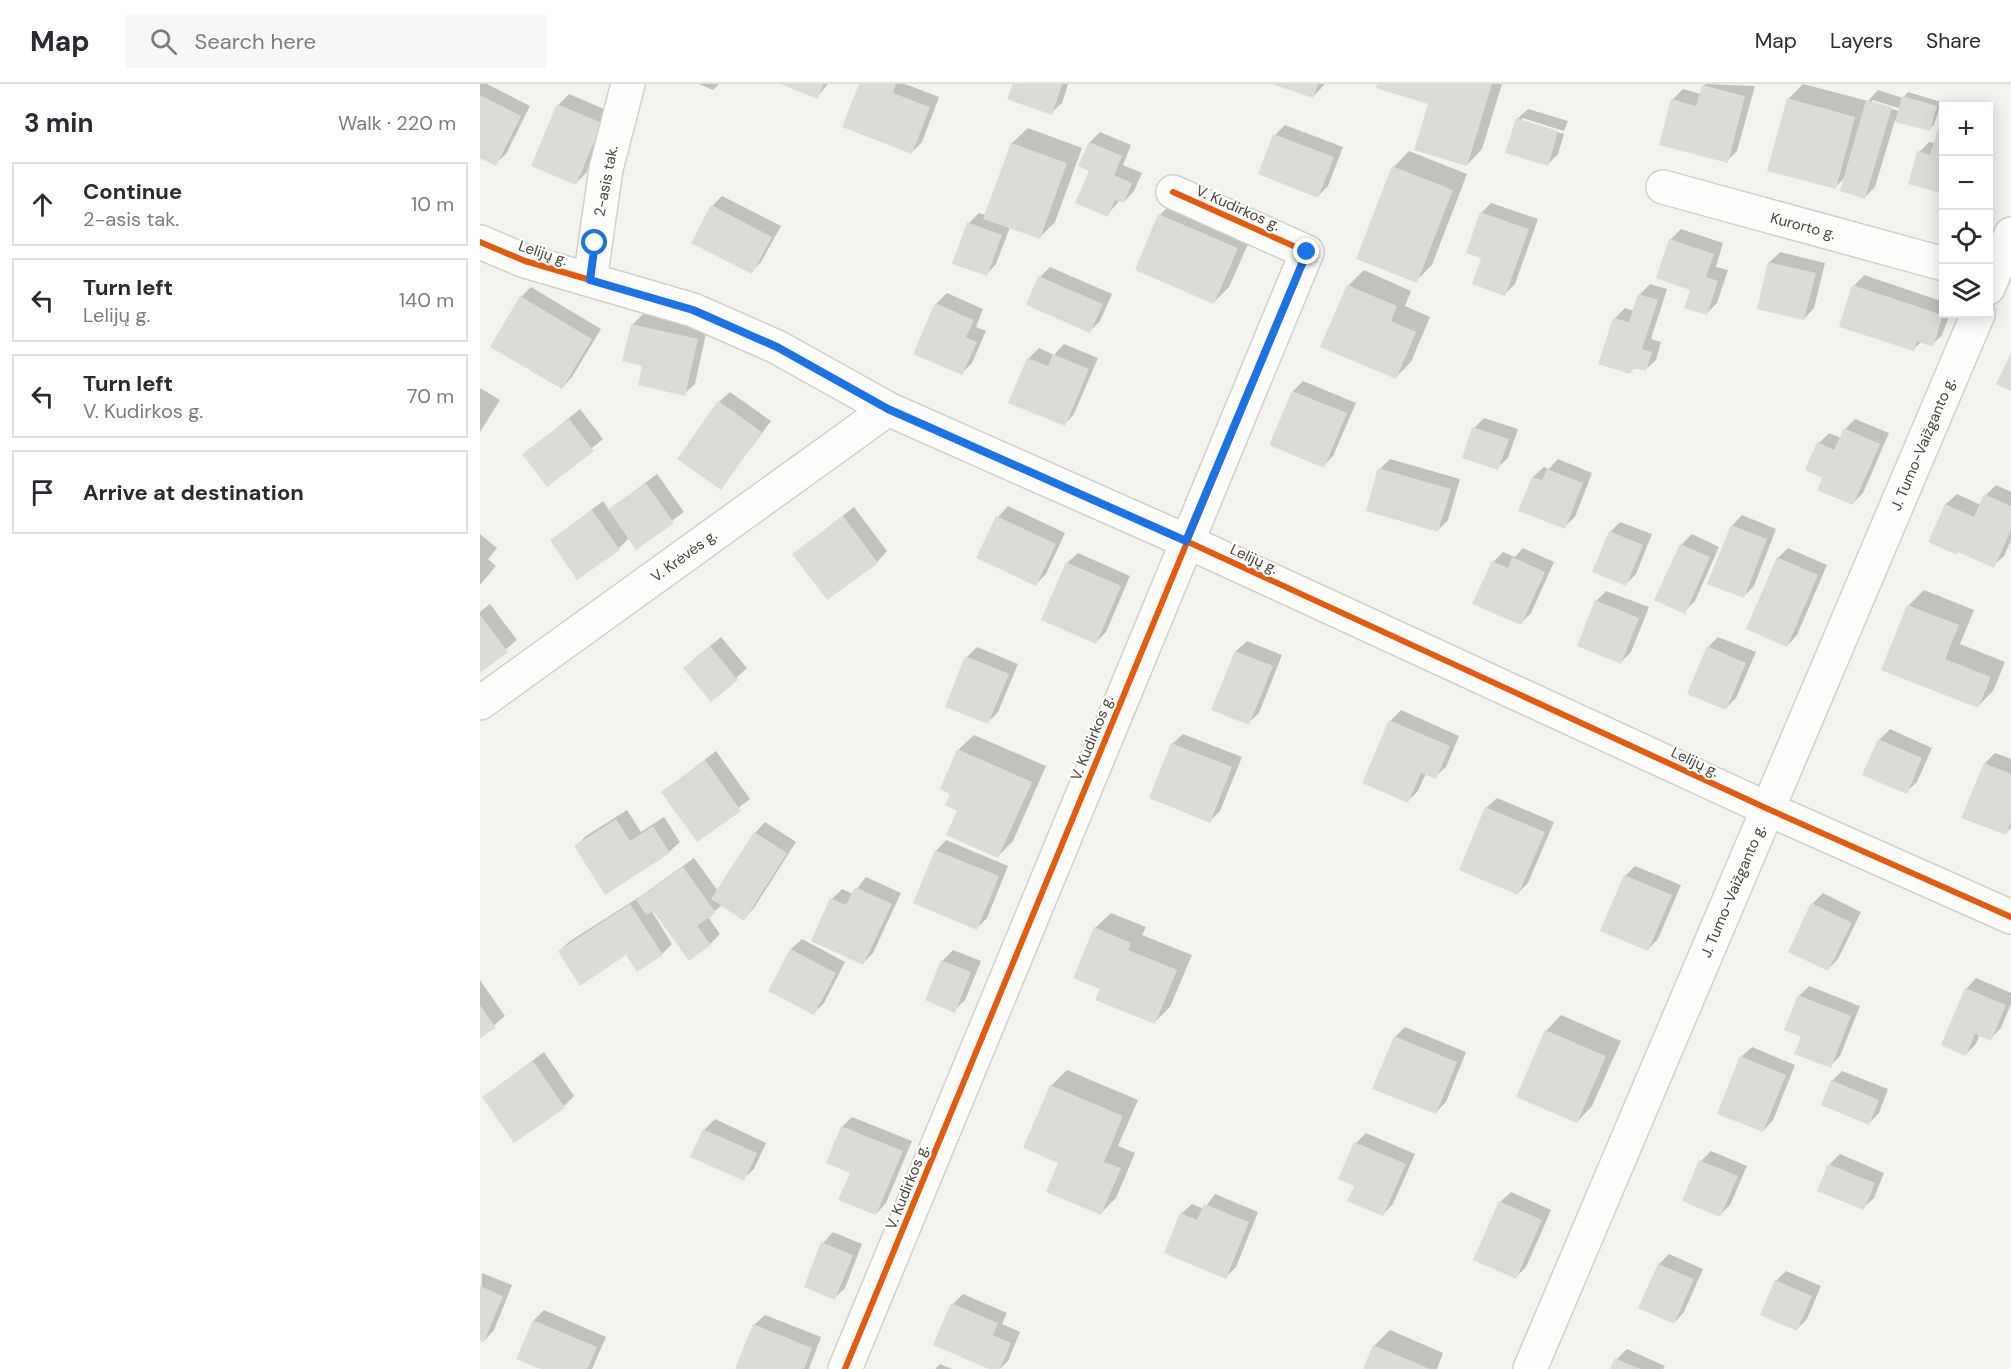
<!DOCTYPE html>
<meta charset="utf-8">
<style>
body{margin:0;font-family:"DM Sans",sans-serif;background:#f7f7f7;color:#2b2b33}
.controls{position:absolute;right:18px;top:18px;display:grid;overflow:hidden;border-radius:0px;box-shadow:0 3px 15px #0003}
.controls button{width:54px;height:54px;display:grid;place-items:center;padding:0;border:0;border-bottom:2px solid #e1e1e2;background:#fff;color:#2b2b33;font:30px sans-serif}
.stop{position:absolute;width:18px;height:18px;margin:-14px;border:4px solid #1a73e8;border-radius:50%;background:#fff}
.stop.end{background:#1a73e8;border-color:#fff;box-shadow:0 2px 6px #0008}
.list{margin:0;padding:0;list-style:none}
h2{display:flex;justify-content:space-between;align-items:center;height:78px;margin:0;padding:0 24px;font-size:26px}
h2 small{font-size:20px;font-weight:400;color:#7c7c81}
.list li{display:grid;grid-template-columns:39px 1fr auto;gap:18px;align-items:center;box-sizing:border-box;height:84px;margin:0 12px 12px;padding:0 12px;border:2px solid #e1e1e2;border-radius:0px}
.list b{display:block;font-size:22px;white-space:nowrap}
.list p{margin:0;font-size:20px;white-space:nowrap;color:#7c7c81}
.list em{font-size:20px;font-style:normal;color:#7c7c81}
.icon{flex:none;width:33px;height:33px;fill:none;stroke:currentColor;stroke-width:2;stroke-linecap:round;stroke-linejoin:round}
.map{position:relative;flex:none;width:1531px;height:1285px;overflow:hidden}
header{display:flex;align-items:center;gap:36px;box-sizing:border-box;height:84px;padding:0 30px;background:#fff;border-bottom:2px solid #e1e1e2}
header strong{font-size:28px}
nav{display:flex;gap:33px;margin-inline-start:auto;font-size:21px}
.search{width:420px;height:54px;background:#f7f7f7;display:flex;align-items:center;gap:15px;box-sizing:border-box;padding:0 21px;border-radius:0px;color:#7c7c81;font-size:22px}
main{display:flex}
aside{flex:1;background:#fff}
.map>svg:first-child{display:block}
.shadow{fill:#0003;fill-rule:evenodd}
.building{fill:#dddbd6}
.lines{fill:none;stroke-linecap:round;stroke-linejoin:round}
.street-casing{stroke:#d1d0cb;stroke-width:36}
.street{stroke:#fdfdfc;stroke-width:33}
.cycleway-casing{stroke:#fff;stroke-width:10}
.cycleway{stroke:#e8590c;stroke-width:6}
.route{stroke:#1a73e8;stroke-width:8}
.labels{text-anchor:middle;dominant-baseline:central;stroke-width:4.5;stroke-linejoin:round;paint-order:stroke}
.street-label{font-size:15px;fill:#4a4438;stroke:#fff}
</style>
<header>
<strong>Map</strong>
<div class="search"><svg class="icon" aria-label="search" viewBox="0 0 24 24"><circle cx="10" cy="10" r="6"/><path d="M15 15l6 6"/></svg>Search here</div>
<nav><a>Map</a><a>Layers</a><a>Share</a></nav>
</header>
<main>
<aside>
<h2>3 min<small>Walk · 220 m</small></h2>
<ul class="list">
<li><svg class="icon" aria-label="ahead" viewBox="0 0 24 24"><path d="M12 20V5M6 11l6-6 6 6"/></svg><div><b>Continue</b><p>2-asis tak.</p></div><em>10 m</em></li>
<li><svg class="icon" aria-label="left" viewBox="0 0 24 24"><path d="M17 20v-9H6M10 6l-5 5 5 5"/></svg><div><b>Turn left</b><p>Lelijų g.</p></div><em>140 m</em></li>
<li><svg class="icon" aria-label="left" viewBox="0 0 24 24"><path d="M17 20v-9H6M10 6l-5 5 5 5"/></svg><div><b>Turn left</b><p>V. Kudirkos g.</p></div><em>70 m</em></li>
<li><svg class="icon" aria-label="arrive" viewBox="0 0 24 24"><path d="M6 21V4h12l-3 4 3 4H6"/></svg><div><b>Arrive at destination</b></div></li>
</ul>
</aside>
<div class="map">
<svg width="1531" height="1285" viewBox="0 0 1531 1285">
<rect width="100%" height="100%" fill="#f3f2ee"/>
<path class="shadow" d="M0,0h7l43,22 -24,48 -11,10 -15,-8z
M219,0h20l-6,6z
M303,0h45l-11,13z
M380,0h45l34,13 -17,45 -10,10z
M534,0h54l-6,19 -11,10z
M796,0h49l-12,13z
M899,0h123l-20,65 -15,16 -37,-62z
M1225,0l50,2 -18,65 -10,10 -55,-61 11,-11 18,5z
M1323,0l65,17 10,-11 25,8 5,-6 33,10 -7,23 -5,4 -34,-9 -20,67 -10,10 -19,-20 -11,10 -47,-88zM1392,16l27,8v3l-27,-8z
M89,10l42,18 -25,61 -10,10 -43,-18 26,-61z
M1048,25l40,12 -4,10 -42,-13v4l42,12 -6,20 -10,10 -31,-45z
M805,41l58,22 -15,39 -10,10 -43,-61z
M1464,42v67l-25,-41 10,-10 6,1 4,-13z
M548,44l54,20 -27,74 -16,16 -29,-11 -14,37 -10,11 -17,-52 10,-10 7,2 26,-72z
M1508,47l4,1 -4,14z
M620,48l31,13 -8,20 19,8 -8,18 -10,11 -4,-2 -13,15 -16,-45 -11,-5 10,-23z
M929,67l58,23 -35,91 -16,16 -22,-114z
M242,112l59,30 -20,36 -10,10 -39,-66z
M695,115l78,34 -24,54 -15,15 -54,-87z
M1011,119l47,16 -23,65 -10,10 -22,-37 -2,-44z
M1201,145l42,14 -7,24 12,3 -11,33 -11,11 -15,-25 -21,-49z
M1300,168l45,11 -11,45 -10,11 -45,-11 11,-46z
M570,183l62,27 -12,27 -10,10 -50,-54z
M884,186l47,21 -6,15 25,11 -19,45 -16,16 -47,-92z
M1384,191l80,27v12h6l-8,21 -10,10 -10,-4 -9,9 -59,-64z
M1170,200l17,5 -16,50 10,3 -5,18 -11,10 -45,-7 15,-45 10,-10 9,3 5,-16z
M51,203l70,42 -29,48 -10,11 -41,-91z
M467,209l36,16 -7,18 10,4 -14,32 -10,10 -26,-69z
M163,230l64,15 -12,55 -11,10 -40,-29 -12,-40z
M584,260l34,14 -24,56 -10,11 -36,-66 11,-11 15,7z
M823,297l53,22 -23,53 -10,10 -52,-21 22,-54z
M0,304l20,12 -20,32z
M250,308l41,29 -50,67 -2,-86z
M100,325l23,30 -56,46 -23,-30z
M1004,334l34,11 -10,29 -11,10 -23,-40z
M1375,335l34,14 -26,60 -10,10 -29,-26 -5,-34 10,-10 12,5 4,-9z
M910,375l70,20 -12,41 -10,10 -58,-61z
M1078,375l34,14 -17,44 -11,10 -31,-50 11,-10 5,2z
M177,390l27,38 -48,35 -7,-9 -10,10 -67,-8 51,-39 6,9z
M1516,401l15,7v48l-7,16 -11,10 -34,-16 -29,-9 16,-37 11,-10 24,11 5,-10z
M528,422l57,27 -19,41 -10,10 -58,-27 20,-40z
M374,423l33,44 -10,11 -83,-8z
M1262,431l34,14 -22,57 -10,10 -12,-70z
M1140,438l32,12 -16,40 -10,10 -16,-52z
M0,450l17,14 -9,11 8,7 -16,19z
M1212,450l27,13 -24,54 -11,11 -3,-67z
M1043,464l31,14 -23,51 -10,10 -28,-61 10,-10 12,5z
M1308,464l39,17 -30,70 -10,11 -9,-88z
M598,469l52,23 -24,56 -10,10 -29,-79z
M1444,506l50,20 -14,34 45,18 -12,29 -15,15 -95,-37 26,-64z
M1126,507l43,16 -18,45 -10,10 -25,-61z
M10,520l27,36 -37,31v-59z
M241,553l26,31 -35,32 -17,-42z
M1238,553l38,15 -20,46 -10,10 -18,-61z
M767,557l35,14 -23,58 -11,10 -35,-14 23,-58z
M497,563l41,17 -20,48 -10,10 -21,-65z
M921,626l58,26 -13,31 -11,10 -9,-4 -8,18 -10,10 -44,-19 26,-61z
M1410,645l42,19 -15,34 -11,10 -27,-52z
M703,650l59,23 -22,54 -10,10 -38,-77z
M494,651l72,31 -33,75 -15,15 -39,-46 -7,-17 6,-43z
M236,667l34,48 -52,41 -35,-48z
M1515,669l16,6v69l-6,6 -42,-17 22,-54z
M1017,714l57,24 -26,61 -10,10 -32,-85z
M147,726l14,22 23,-15 16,25 -11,10 -93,-6 10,-10z
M285,738l31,20 -42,66 -10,11 -22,-14 -14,12 12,17 -10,10 -57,-36 -2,2 21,34 -10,10 -103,-3 11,-10 71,-45 53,-38 24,33 37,-58z
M466,756l62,26 -21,52 -10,10 -41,-77z
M1155,782l46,19 -23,54 -10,10 -23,-73z
M386,793l35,16 -28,60 -10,10 -31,-64 10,-10 11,5z
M1343,809l38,19 -23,47 -10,10 -38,-18 23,-48z
M631,829l35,14 -4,8 50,20 -22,52 -15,15 -53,-34 -7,-60z
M322,855l43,23 -21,41 -10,10 -44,-23 21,-41z
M473,866l28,11 -16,39 -11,11 -27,-11 16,-40z
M1496,894l35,15v11l-10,24 -11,11 -10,-5 -4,10 -10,10v-65z
M0,896l25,36 -25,21z
M1329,902l51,20 -20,50 -10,10 -27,-29 -4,-41z
M1081,931l60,26 -29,65 -15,16 -31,-91z
M925,943l61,25 -20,50 -11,11 -40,-76z
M1272,963l43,18 -22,55 -10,11 -22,-74z
M64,968l30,44 -10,10 -50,34 -30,-43z
M587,986l71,30 -20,46 17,7 -19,45 -15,15 -41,-51 -9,-76z
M1362,987l46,18 -9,24 -10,10 -37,-42z
M372,1033l60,24 -26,62 -10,11 -24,-42 -10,-45z
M235,1035l51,24 -12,26 -11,10 -39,-49z
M886,1049l49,21 -22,50 -11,11 -26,-30v-42z
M1231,1067l36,15 -17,39 -10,10 -19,-54z
M1360,1070l44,19 -10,25 -11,10 -44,-18 11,-26z
M1031,1108l40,18 -25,57 -10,10 -16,-75z
M735,1110l43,18 -22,55 -10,10 -45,-63 11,-10 12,5z
M353,1148l29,12 -17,44 -10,10 -12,-55z
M1189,1170l34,15 -19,43 -10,11 -34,-15 19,-44z
M1306,1187l35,15 -14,33 -10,10 -21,-48z
M2,1189l30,12 -18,45 -10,11 -4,-2z
M483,1210l44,19 -5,11 18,8 -12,29 -8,8h-7l-40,-65z
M64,1226l62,27 -14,32h-48l-10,-49z
M285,1231l56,22 -12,32h-72l17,-44z
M910,1246l53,23 -6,16h-72l9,-23z
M1147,1265l38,17 -2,3h-51l5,-10z
M460,1280l12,5h-17z"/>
<path class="building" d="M300,0h43l-5,15z
M379,0h37l-3,9 37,14 -18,47 -70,-27z
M533,0h49l-10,31 -45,-16z
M792,0h46l-5,14z
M897,0h115l-25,82 -53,-16 14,-46 -52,-16z
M1222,1l43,11 -17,67 -69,-18 12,-46 25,7z
M0,11l41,21 -25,50 -16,-8z
M1422,12l35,10 -7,25 -35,-9z
M1307,14l68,19 -19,72 -69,-18z
M1386,16l26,7 -27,92 -25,-8z
M77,20l45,19 -26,62 -45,-19z
M1036,34l42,13 -10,35 -43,-13z
M1458,45l6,2v63l-36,-10 9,-33 13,4z
M793,50l61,23 -16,41 -60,-24z
M609,58l33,14 -8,19 18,8 -8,20 -9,-3 -7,17 -33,-14 14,-32 -11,-5z
M531,59l56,20 -27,76 -57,-20z
M912,82l61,24 -36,93 -61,-24z
M231,121l61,32 -20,37 -61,-31z
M1000,128l49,17 -24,67 -33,-12 9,-26 -15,-5z
M678,130l80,34 -24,56 -79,-34z
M487,138l35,13 -15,41 -35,-12z
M1189,155l45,15 -8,23 12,4 -11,34 -23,-7 6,-18 -34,-12z
M1288,178l48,11 -12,47 -47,-11z
M558,192l65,28 -13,29 -64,-28z
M867,201l50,21 -6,15 25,11 -20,47 -76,-32z
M1372,201l91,30 -10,32 -16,-6 -3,10 -75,-24z
M1158,210l20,6 -16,49 10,3 -6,19 -11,-3 -5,6 -32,-10 15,-46 16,4z
M40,212l72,43 -30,50 -72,-42z
M455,219l39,17 -8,17 11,5 -15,33 -49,-21z
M151,240l67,15 -13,57 -47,-11 4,-19 -20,-5z
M1531,269v38l-15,-7z
M573,270l36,15 -24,57 -57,-23 19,-45 21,8z
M812,307l55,22 -23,55 -55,-23z
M238,317l44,31 -41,58 -44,-31z
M89,335l25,32 -47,36 -25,-33z
M992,343l37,12 -11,31 -36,-12z
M1364,344l36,16 -27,61 -36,-15 5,-12 -17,-8 12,-28 17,8z
M898,384l73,21 -13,43 -72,-21z
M1067,385l36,14 -18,46 -47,-18 14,-34 10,3z
M166,399l28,40 -38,27 -28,-41z
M1504,410l27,12v24l-17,38 -36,-16 -1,3 -29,-13 17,-38 29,13z
M112,426l28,40 -43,30 -27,-40z
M363,432l35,47 -51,37 -35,-46z
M516,432l60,28 -20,42 -60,-28z
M1251,441l36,14 -23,59 -37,-14z
M1129,447l34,14 -17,41 -34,-14z
M1200,460l30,13 -25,57 -31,-14z
M1032,473l33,15 -24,53 -49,-21 20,-43 16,7z
M1297,473l41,18 -31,72 -41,-18z
M586,478l55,24 -25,58 -55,-24z
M1115,516l44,18 -18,46 -44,-18z
M1427,521l52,20 -14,34 46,18 -13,31 -97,-38z
M0,531l28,37 -28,21z
M230,562l28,34 -27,22 -28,-34z
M1227,562l39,17 -20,47 -39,-16z
M755,567l38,15 -24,59 -38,-15z
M485,572l44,18 -21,50 -43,-17z
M909,636l61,26 -14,33 -15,-6 -13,30 -46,-20z
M1398,655l44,19 -15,36 -45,-19z
M691,659l61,24 -22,56 -61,-25z
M477,665l75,33 -34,76 -52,-23 11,-24 -12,-6 5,-11 -10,-5z
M225,676l36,51 -44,31 -36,-50z
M1504,679l27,11v48l-5,13 -45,-17z
M1005,723l60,25 -27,63 -59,-25z
M136,735l14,22 23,-15 17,27 -65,42 -31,-49z
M274,748l33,21 -43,68 -33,-22z
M455,766l64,26 -22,54 -64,-27z
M203,783l33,46 -19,13 14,19 -22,16 -36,-50 -7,4 -10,-15z
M1144,791l48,20 -24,56 -48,-20z
M375,803l37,17 -29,61 -52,-24 19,-43 16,7z
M1331,819l41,20 -24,48 -40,-19z
M150,820l33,51 -26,17 -11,-17 -46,31 -22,-35z
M614,843l37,16 -3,7 49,20 -22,54 -60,-24 5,-11 -27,-11z
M310,865l46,24 -22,42 -46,-24z
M461,876l30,12 -16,41 -30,-13z
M1485,904l41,17 -15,36 -16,-7 -9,22 -25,-11z
M1318,911l53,21 -20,52 -37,-14 7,-17 -17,-7z
M0,921l16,23 -16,10z
M1065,946l61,26 -29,67 -61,-26z
M914,952l63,26 -21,52 -64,-25z
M1260,972l46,19 -23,57 -46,-18z
M53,977l32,47 -51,35 -32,-46z
M1351,996l48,20 -10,25 -48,-20z
M570,1001l73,31 -19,46 17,6 -20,47 -55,-23 12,-29 -35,-15z
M361,1042l62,25 -27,64 -38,-15 12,-27 -24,-10z
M223,1045l54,24 -13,28 -54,-24z
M874,1058l52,22 -23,52 -36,-15 7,-15 -16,-7z
M1219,1076l39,16 -18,41 -38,-16z
M1348,1080l47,19 -11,27 -47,-19z
M1019,1117l43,19 -26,59 -43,-19z
M724,1120l45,18 -23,57 -62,-26 16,-40 17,7z
M341,1158l32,13 -18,45 -31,-13z
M1178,1180l36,15 -20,45 -36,-16z
M1295,1196l37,16 -15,35 -37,-16z
M0,1202l23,10 -19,46 -4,-1z
M471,1219l47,20 -5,12 18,8 -11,26h-11l-56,-24z
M53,1236l64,27 -10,22h-47l-24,-10z
M273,1240l59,24 -8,21h-69z
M893,1261l57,24h-67z
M1135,1274l25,11h-30z"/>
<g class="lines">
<defs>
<path id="street" d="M1183,103l281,77
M0,158l45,19 168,49 84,37 111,62 298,132 582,268 243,108
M110,196l16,-111 22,-85
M1508,204l23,-54
M0,619l408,-294
M365,1285l462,-1117 -134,-60
M1050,1285l448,-1055"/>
</defs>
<use href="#street" class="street-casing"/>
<use href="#street" class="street"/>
<defs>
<path id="cycleway" d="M0,158l45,19 168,49 84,37 111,62 298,132 582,268 243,108
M365,1285l462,-1117 -134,-60"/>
</defs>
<use href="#cycleway" class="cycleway-casing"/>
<use href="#cycleway" class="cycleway"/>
</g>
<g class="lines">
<path class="route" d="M115,159l-5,37 103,30 84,37 111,62 298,132 121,-289"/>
</g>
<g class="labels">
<g class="street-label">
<text transform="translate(126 97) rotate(-79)">2-asis tak.</text>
<text transform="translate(758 124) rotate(24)">V. Kudirkos g.</text>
<text transform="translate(1323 142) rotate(15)">Kurorto g.</text>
<text transform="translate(63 169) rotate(18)">Lelijų g.</text>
<text transform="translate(1443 360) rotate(-67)">J. Tumo-Vaižganto g.</text>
<text transform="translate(204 472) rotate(-36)">V. Krėvės g.</text>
<text transform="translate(774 475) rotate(25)">Lelijų g.</text>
<text transform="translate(612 654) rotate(-68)">V. Kudirkos g.</text>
<text transform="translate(1215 678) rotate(25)">Lelijų g.</text>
<text transform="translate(1253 807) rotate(-67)">J. Tumo-Vaižganto g.</text>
<text transform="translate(427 1103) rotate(-68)">V. Kudirkos g.</text>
</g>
</g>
</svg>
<div class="controls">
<button>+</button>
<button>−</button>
<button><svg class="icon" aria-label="locate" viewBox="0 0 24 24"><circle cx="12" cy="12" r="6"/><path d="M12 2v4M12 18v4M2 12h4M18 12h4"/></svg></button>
<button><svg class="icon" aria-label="layers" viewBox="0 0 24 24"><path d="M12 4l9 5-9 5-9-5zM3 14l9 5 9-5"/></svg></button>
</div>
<div class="stop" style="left:115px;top:159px"></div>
<div class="stop end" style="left:827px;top:168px"></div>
</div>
</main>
